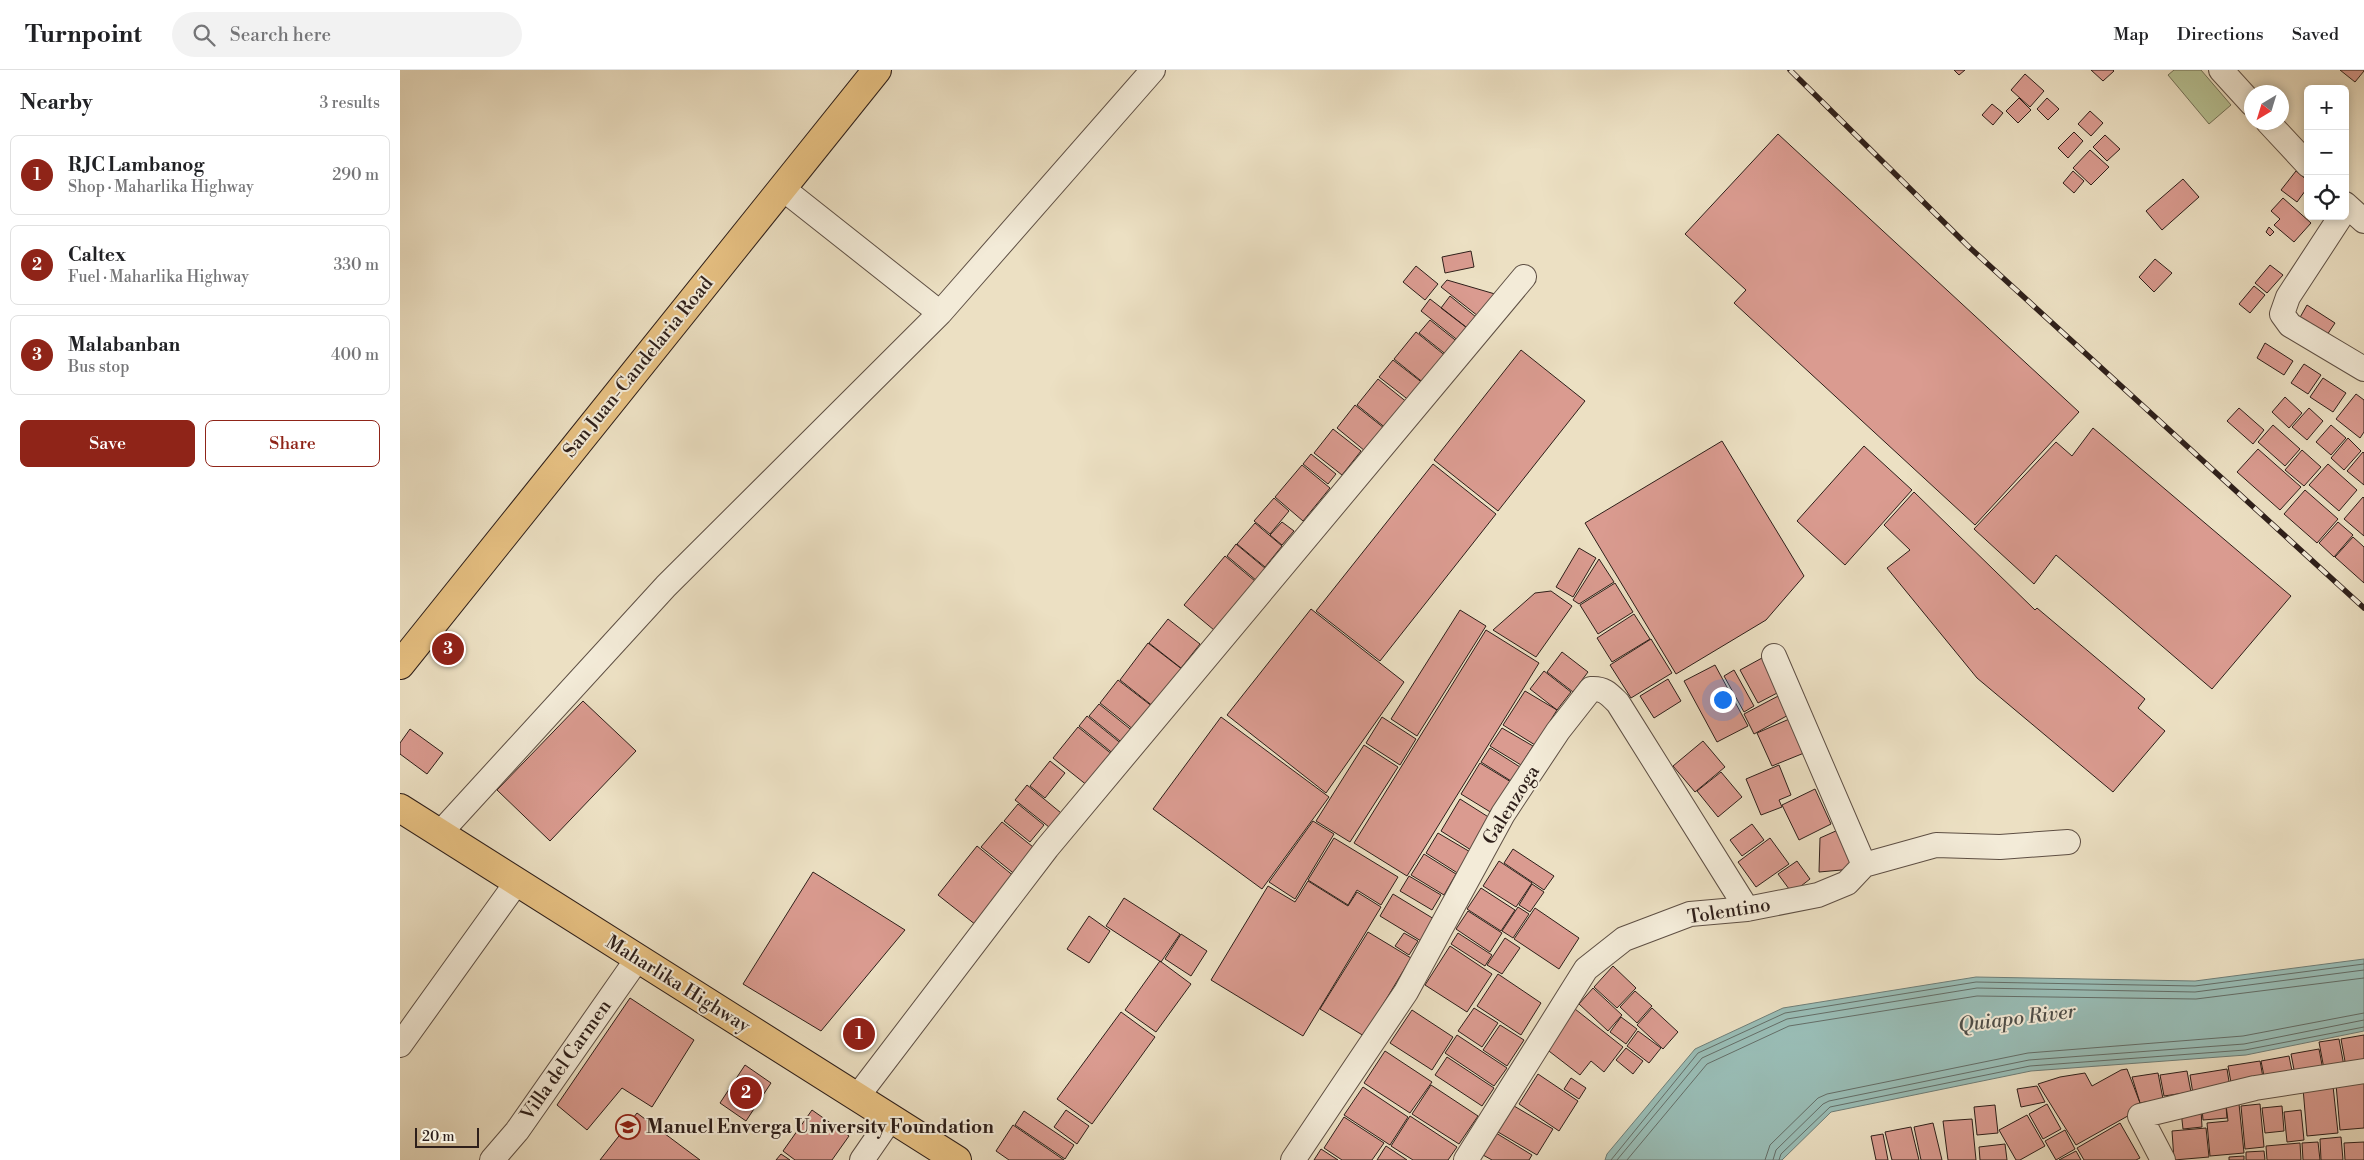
<!DOCTYPE html>
<meta charset="utf-8">
<style>
body{margin:0;font-family:"Libre Bodoni",serif;background:#f2f2f2;color:#202124}
.controls{position:absolute;right:15px;top:15px;display:grid;overflow:hidden;border-radius:8px;box-shadow:0 2px 8px #0003}
.controls button{width:45px;height:45px;display:grid;place-items:center;padding:0;border:0;border-bottom:1px solid #e0e0e0;background:#fff;color:#202124;font:25px sans-serif}
.compass{position:absolute;left:1844px;top:15px;width:45px;height:45px;border-radius:50%;background:#fff;box-shadow:0 2px 8px #0003;rotate:218deg}
.scale{position:absolute;left:15px;bottom:12px;width:64px;box-sizing:border-box;padding-left:5px;border:2px solid #2e1f1a;border-top:0;font-size:14px;line-height:18px;white-space:nowrap;color:#2e1f1a;-webkit-text-stroke:4px #f3ebd8;paint-order:stroke}
.you{position:absolute;left:1322px;top:629px;width:18px;height:18px;margin:-12px;border:4px solid #fff;border-radius:50%;background:#1a73e8;box-shadow:0 0 0 8px #1a73e833}
.badge{display:grid;place-items:center;width:32px;height:32px;border-radius:50%;background:#8f2418;color:#fff;font-size:16px;font-weight:700}
.pin{position:absolute;translate:-50% -50%;border:2px solid #fff;box-shadow:0 1px 5px #0006}
.list{margin:0;padding:0;list-style:none}
h2{display:flex;justify-content:space-between;align-items:center;height:65px;margin:0;padding:0 20px;font-size:21px}
h2 small{font-size:16px;font-weight:400;color:#757577}
.list li{display:grid;grid-template-columns:32px 1fr auto;gap:15px;align-items:center;box-sizing:border-box;height:80px;margin:0 10px 10px;padding:0 10px;border:1px solid #e0e0e0;border-radius:8px}
.list b{display:block;font-size:19px;white-space:nowrap}
.list p{margin:0;font-size:16px;white-space:nowrap;color:#757577}
.list em{font-size:16px;font-style:normal;color:#757577}
.actions{display:flex;gap:10px;padding:15px 20px}
.actions a{flex:1;padding:11px 0;border:1px solid #8f2418;border-radius:8px;text-align:center;font-size:18px;color:#8f2418}
.actions .main{background:#8f2418;color:#fff}
.icon{flex:none;width:28px;height:28px;fill:none;stroke:currentColor;stroke-width:2;stroke-linecap:round;stroke-linejoin:round}
.map{position:relative;flex:none;width:1964px;height:1090px;overflow:hidden}
header{display:flex;align-items:center;gap:30px;box-sizing:border-box;height:70px;padding:0 25px;background:#fff;border-bottom:1px solid #e0e0e0}
header strong{font-size:24px}
nav{display:flex;gap:28px;margin-inline-start:auto;font-size:18px}
.search{width:350px;height:45px;background:#f2f2f2;display:flex;align-items:center;gap:12px;box-sizing:border-box;padding:0 18px;border-radius:28px;color:#757577;font-size:19px}
main{display:flex}
aside{flex:1;background:#fff}
.map>svg:first-child{display:block}
.green{fill:#b7c294;stroke:#727057}
.water{fill:#99bdb6;stroke:#6e7e78}
.lines{fill:none;stroke-linecap:round;stroke-linejoin:round}
.shore{stroke:#646e68;stroke-width:1}
.building{fill:#da9b90;stroke:#2e1f1a}
.street-casing{stroke:#5e4f44;stroke-width:26}
.primary-casing{stroke:#2e1f1a;stroke-width:30}
.street{stroke:#f3ebd8;stroke-width:24}
.primary{stroke:#e6c082;stroke-width:28}
.rail-casing{stroke:#2e1f1a;stroke-width:5.5}
.rail{stroke:#f3ebd8;stroke-width:4;stroke-dasharray:11;stroke-linecap:butt}
.labels{text-anchor:middle;dominant-baseline:central;stroke-width:4;stroke-linejoin:round;paint-order:stroke}
.street-label{font-size:19px;fill:#2e1f1a;stroke:#f3ebd8}
.poi-label{font-size:19px;font-weight:bold;fill:#2e1f1a;stroke:#f3ebd8;text-anchor:start}
.water-label{font-size:20px;font-style:italic;fill:#4e4e49;stroke:#f3ebd8}
</style>
<header>
<strong>Turnpoint</strong>
<div class="search"><svg class="icon" aria-label="search" viewBox="0 0 24 24"><circle cx="10" cy="10" r="6"/><path d="M15 15l6 6"/></svg>Search here</div>
<nav><a>Map</a><a>Directions</a><a>Saved</a></nav>
</header>
<main>
<aside>
<h2>Nearby<small>3 results</small></h2>
<ul class="list">
<li><span class="badge">1</span><div><b>RJC Lambanog</b><p>Shop · Maharlika Highway</p></div><em>290 m</em></li>
<li><span class="badge">2</span><div><b>Caltex</b><p>Fuel · Maharlika Highway</p></div><em>330 m</em></li>
<li><span class="badge">3</span><div><b>Malabanban</b><p>Bus stop</p></div><em>400 m</em></li>
</ul>
<div class="actions"><a class="main">Save</a><a>Share</a></div>
</aside>
<div class="map">
<svg width="1964" height="1090" viewBox="0 0 1964 1090">
<rect width="100%" height="100%" fill="#ece0c3"/>
<filter id="stains"><feTurbulence type="fractalNoise" baseFrequency=".004" numOctaves="4"/><feColorMatrix values="0 0 0 0 .2 0 0 0 0 .09 0 0 0 0 .02 0 0 0 .5 -.17"/></filter>
<radialGradient id="worn" r=".72"><stop offset=".6" stop-color="#630" stop-opacity="0"/><stop offset="1" stop-color="#630" stop-opacity=".3"/></radialGradient>
<path class="green" d="M1774,0h27l30,35 -22,19 -41,-49z"/>
<path class="water" d="M1964,889v72l-118,24 -215,16 -200,41 -49,48h-177l2,-6 88,-105 88,-41 193,-31 219,4z"/>
<g class="lines">
<path class="shore" d="M1211,1090l87,-107 87,-40 191,-31 219,4 169,-22
M1217,1090l85,-102 85,-39 190,-31 218,4 169,-22
M1227,1090l80,-96 82,-38 188,-30 219,3 168,-21
M1365,1090l5,-15 48,-47 9,-4 201,-41 215,-17 121,-23
M1373,1090l3,-10 47,-46 6,-3 200,-41 215,-16 120,-24
M1379,1090l2,-6 49,-47 200,-41 215,-16 119,-23"/>
</g>
<path class="building" d="M1554,0h11l-6,5z
M1691,0h22l1,1 -11,10z
M1940,0h24v1l-9,11z
M1625,4l19,17 -14,16 -19,-17z
M1619,28l12,12 -13,13 -12,-12z
M1647,28l12,11 -11,11 -11,-11z
M1592,34l11,9 -10,12 -11,-10z
M1690,41l13,12 -12,13 -13,-12z
M1674,62l9,9 -15,17 -10,-10z
M1378,64l301,278 -104,113 -241,-222 12,-13 -61,-56z
M1705,65l15,14 -13,12 -14,-14z
M1690,80l19,17 -18,18 -18,-17z
M1673,101l11,10 -10,12 -11,-10z
M1896,101l12,10v6l-11,15 -16,-12z
M1783,109l16,18 -37,33 -16,-19z
M1883,128l28,25 -17,19 -20,-17 6,-6 -9,-8z
M1869,157l5,5 -4,4 -4,-4z
M1071,181l3,16 -29,6 -3,-16z
M1755,189l17,14 -18,19 -15,-15z
M1870,195l13,10 -16,18 -12,-10z
M1016,196l22,18 -13,16 -22,-18z
M1047,210l48,14 -17,22 -37,-29z
M1854,216l11,9 -15,18 -11,-9z
M1050,226l26,21 -9,11 -26,-20z
M1030,229l40,31 -10,12 -39,-31z
M1907,235l28,18 -10,15 -27,-17z
M1030,250l29,23 -11,13 -29,-23z
M1016,262l31,25 -22,27 -31,-25z
M1865,273l28,18 -9,14 -27,-17z
M1121,280l64,51 -87,110 -64,-51z
M993,290l31,24 -14,17 -31,-24z
M1904,294l17,11 -13,19 -17,-11z
M1923,308l23,15 -13,19 -23,-15z
M978,309l30,24 -21,26 -30,-24z
M1956,324l8,6v32l-4,6 -24,-19z
M1885,327l17,16 -13,15 -17,-16z
M955,335l29,23 -19,23 -28,-23z
M1839,338l25,22 -11,14 -26,-23z
M1909,338l14,13 -16,19 -15,-13z
M1873,355l27,24 -15,17 -27,-24z
M1931,355l15,13 -15,17 -15,-13z
M1693,358l198,168 -79,93 -156,-134 -22,29 -60,-55 82,-87 16,14z
M933,359l28,22 -19,24 -28,-22z
M1948,368l13,13 -17,19 -13,-12z
M1322,371l82,135 -38,44 -90,54 -91,-151z
M1464,376l48,44 -67,75 -48,-44z
M1858,379l43,38 -21,23 -43,-38z
M1902,380l19,17 -17,19 -19,-16z
M1963,382l1,1v32l-17,-14z
M911,384l25,20 -8,10 -25,-20z
M1033,394l63,50 -116,147 -64,-50z
M1928,394l29,26 -18,21 -30,-26z
M902,395l28,23 -27,33 -28,-24z
M1905,420l33,29 -21,24 -33,-29z
M1514,422l121,118 2,-2 108,91 -7,9 27,23 -52,61 -136,-114 -90,-110 23,-18 -26,-25z
M1963,427l1,1v38l-20,-17z
M874,428l15,13 -19,23 -16,-13z
M882,452l12,9 -12,14 -12,-10z
M1938,452l15,13 -19,22 -15,-14z
M855,453l27,23 -17,21 -28,-23z
M1953,467l11,10v36l-29,-26z
M836,474l30,25 -9,12 -30,-25z
M1179,478l17,10 -23,39 -17,-10z
M825,486l30,25 -41,49 -30,-25z
M1199,489l15,23 -35,22 -6,-4z
M1215,513l18,29 -35,22 -18,-29z
M1151,521l21,15 -36,51 -43,-27 42,-37z
M911,539l93,73 -78,111 -99,-78z
M1060,540l26,16 -69,110 -26,-17z
M1234,544l16,25 -38,23 -15,-24z
M768,549l32,25 -19,24 -32,-25z
M1086,560l53,33 -132,213 -53,-33z
M1251,569l21,34 -41,25 -21,-33z
M748,573l35,27 -29,37 -34,-27z
M1162,582l26,20 -15,20 -26,-20z
M1362,588l19,33 -23,12 -18,-33z
M1315,595l33,61 -31,16 -33,-61z
M1334,600l20,36 -10,6 -20,-36z
M1144,601l27,21 -14,18 -27,-21z
M1268,609l13,22 -27,17 -14,-22z
M718,610l35,27 -19,23 -34,-27z
M1125,621l32,19 -22,35 -32,-20z
M1382,624l10,19 -38,21 -10,-20z
M183,631l53,50 -86,90 -53,-51z
M699,634l35,28 -9,13 -36,-29z
M687,646l36,29 -8,10 -36,-29z
M821,647l108,80 -67,92 -109,-80z
M982,647l34,22 -16,26 -34,-22z
M1394,647l15,34 -37,15 -15,-33z
M678,657l35,28 -25,31 -35,-28z
M1102,658l31,18 -12,19 -31,-19z
M10,659l33,24 -16,21 -27,-20v-11z
M1303,671l22,26 -30,25 -22,-26z
M964,675l34,22 -48,75 -34,-21z
M1090,678l30,19 -9,14 -30,-19z
M650,691l15,12 -20,25 -15,-12z
M1080,693l31,19 -19,31 -31,-19z
M1379,695l12,30 -12,5 3,7 -21,8 -15,-36z
M1321,702l21,25 -24,20 -21,-26z
M627,715l39,32 -12,14 -39,-31z
M1415,719l16,35 -32,16 -17,-35z
M1060,729l30,19 -19,32 -30,-19z
M618,734l26,21 -14,17 -26,-21z
M913,751l21,13 -39,65 -26,-17z
M602,752l36,29 -21,25 -36,-29z
M1352,754l12,16 -22,16 -12,-16z
M1438,760l15,39 -34,3 1,-34z
M1038,763l34,20 -13,21 -33,-21z
M934,768l64,39 -17,28 -24,-15 -9,15 -40,-25z
M1370,768l19,26 -33,23 -18,-25z
M577,776l38,31 -39,48 -38,-30z
M1113,779l41,27 -10,14 -40,-27z
M1024,784l32,20 -12,21 -33,-20z
M1099,791l33,22 -16,24 -33,-21z
M1397,791l13,18 -18,14 -14,-19z
M413,802l92,58 -84,101 -78,-47z
M1009,806l32,19 -9,15 -32,-19z
M908,811l40,25 9,-14 24,15 -78,129 -92,-56 57,-94 27,16z
M1132,814l12,8 -14,20 -11,-7z
M1081,818l34,22 -14,21 -34,-22z
M993,824l41,25 -13,22 -41,-25z
M724,828l56,36 -19,28 -55,-36z
M1118,837l11,7 -16,24 -11,-7z
M1135,838l44,30 -20,31 -45,-30z
M1068,841l34,22 -12,19 -34,-23z
M689,846l21,15 -21,32 -22,-14z
M968,862l43,26 -47,78 -44,-27z
M1004,863l14,8 -9,14 -14,-9z
M1058,863l34,22 -7,11 -34,-22z
M781,864l26,17 -16,25 -26,-17z
M1105,868l15,10 -18,26 -15,-9z
M1050,876l42,28 -25,38 -42,-27z
M760,891l31,23 -35,48 -31,-22z
M1213,896l23,22 -19,20 -23,-21z
M1098,904l43,29 -20,32 -44,-29z
M1193,918l29,27 -14,16 -29,-27z
M1235,921l17,15 -15,17 -17,-16z
M230,928l64,42 -42,67 -30,-19 -35,42 -30,-25z
M1074,938l24,15 -16,24 -24,-16z
M1252,938l26,24 -15,17 -26,-24z
M1175,939l48,38 -19,25 -13,-11 -11,14 -35,-27z
M1012,940l41,27 -21,33 -42,-27z
M721,942l34,25 -63,87 -35,-25z
M1221,947l16,12 -11,15 -16,-12z
M1100,955l24,15 -17,26 -24,-16z
M1238,961l23,17 -12,15 -22,-17z
M1057,965l50,33 -13,18 -49,-33z
M1964,965v29l-18,3 -5,-28z
M1939,969l5,27 -20,3 -5,-27z
M1226,978l17,13 -10,13 -17,-14z
M1919,979l4,21 -28,5 -4,-21z
M985,981l47,31 -22,31 -46,-30z
M1889,986l4,20 -28,5 -4,-20z
M1047,987l47,31 -12,18 -47,-31z
M1860,991l4,22 -32,5 -4,-22z
M345,995l26,18 -25,38 -26,-18z
M1727,999l15,39 -66,37 -38,-61 22,-7 25,-4 7,13 29,-16z
M1827,999l3,19 -37,6 -3,-19z
M1787,1001l4,21 -27,4 -4,-21z
M1758,1003l5,26 -23,4 -8,-26z
M1138,1004l40,27 -19,30 -40,-27z
M1171,1008l15,10 -7,11 -15,-10z
M1964,1012v46l-24,2 -4,-46z
M1031,1015l47,31 -19,28 -47,-30z
M1637,1016l8,16 -24,5 -4,-18z
M1933,1016l5,47 -31,3 -4,-48z
M963,1017l45,30 -18,28 -46,-30z
M1647,1034l14,25 -18,10 -14,-25z
M1839,1034l5,49 -34,3 -3,-33 21,-2 -2,-16z
M1860,1034l4,43 -19,2 -4,-43z
M1595,1035l3,28 -21,2 -3,-28z
M1114,1036l39,23 -16,26 -39,-23z
M1826,1036l1,12 -24,2 -1,-12z
M1882,1036l2,25 -19,2 -3,-25z
M1801,1039l1,18 -19,2 -2,-18z
M412,1040l37,26 -17,24h-37l-12,-9z
M666,1040l23,16 -12,18 -23,-17z
M1901,1040l3,30 -17,2 -3,-30z
M624,1041l50,34 -9,14 -50,-34z
M237,1043l63,47h-100z
M1627,1045l18,31 -25,14h-4l-17,-30z
M1010,1046l47,31 -9,13h-35l-22,-14z
M944,1047l40,26 -12,17h-30l-18,-12z
M1572,1049l4,41h-28l-5,-39z
M1533,1053l9,37h-21l-7,-33z
M1720,1053l20,35 -4,2h-52l-7,-12z
M613,1055l51,35h-55l-13,-9z
M1511,1057l8,33h-27l-7,-28z
M1806,1058l3,29 -35,3 -2,-29z
M1665,1060l10,19 -19,11 -11,-19z
M1096,1063l36,22 -3,5h-37l-9,-5z
M1483,1064l5,26h-12l-5,-24z
M1941,1067l2,23h-22l-1,-21z
M1918,1072l2,18h-17l-1,-17z
M1964,1072v18h-19l-1,-17z
M1900,1073l1,17h-34l-1,-14z
M1605,1074l2,16h-27l-1,-13z
M986,1076l21,14h-30z
M921,1079l17,11h-24z
M1676,1081l5,9h-22z
M1864,1081l1,9h-19v-8z
M381,1084l9,6h-14z
M1844,1086v4h-15v-3z"/>
<g class="lines">
<defs>
<path id="street" d="M1821,0l31,34
M1868,52l40,43
M382,118l158,125
M1945,134l19,17
M1941,146l-53,81 -6,17 8,11 74,44
M1374,586l90,209
M40,763l226,-247 274,-273 213,-243
M0,975l117,-163
M457,1027l190,-249 477,-571
M92,1090l25,-29 121,-173
M462,1090l29,-42
M893,1090l113,-168 97,-178 55,-83 33,-42c13,-1 18,5 27,14l129,206
M1066,1090l120,-191 38,-30 66,-25 57,-5 71,-14 29,-12 17,-18 72,-20 64,2 68,-5
M1763,1090l-23,-44 115,-28 109,-17"/>
<path id="primary" d="M0,595l477,-595
M0,738l557,352"/>
</defs>
<use href="#street" class="street-casing"/>
<use href="#primary" class="primary-casing"/>
<use href="#street" class="street"/>
<use href="#primary" class="primary"/>
<defs>
<path id="rail" d="M1390,0l178,176 396,362"/>
</defs>
<use href="#rail" class="rail-casing"/>
<use href="#rail" class="rail"/>
</g>
<defs>
<symbol id="university-ring" viewBox="-11 -11 22 22"><circle r="9.5" fill="#f3ebd8" stroke="#8f2418" stroke-width="1.5"/><path d="M0-5L7-2L0 1L-7-2ZM-4 1L0 2.5L4 1V4Q0 6-4 4Z" fill="#8f2418"/></symbol>
</defs>
<g fill-rule="evenodd">
<use href="#university-ring" x="214" y="1043" width="28" height="28"/>
</g>
<g class="labels">
<g class="street-label">
<text transform="translate(238 297) rotate(-51)">San Juan-Candelaria Road</text>
<text transform="translate(1111 735) rotate(-58)">Galenzoga</text>
<text transform="translate(1329 841) rotate(-9)">Tolentino</text>
<text transform="translate(278 914) rotate(32)">Maharlika Highway</text>
<text transform="translate(166 990) rotate(-55)">Villa del Carmen</text>
</g>
<g class="poi-label">
<text x="246" y="1057">Manuel Enverga University Foundation</text>
</g>
<g class="water-label">
<text transform="translate(1617 949) rotate(-7)">Quiapo River</text>
</g>
</g>
<rect width="100%" height="100%" filter="url(#stains)"/>
<rect width="100%" height="100%" fill="url(#worn)"/>
</svg>
<div class="controls">
<button>+</button>
<button>−</button>
<button><svg class="icon" aria-label="locate" viewBox="0 0 24 24"><circle cx="12" cy="12" r="6"/><path d="M12 2v4M12 18v4M2 12h4M18 12h4"/></svg></button>
</div>
<svg class="compass" viewBox="-18 -18 36 36"><path d="M0-13l5 13h-10z" fill="#e53935"/><path d="M0 13l5-13h-10z" fill="#757577"/></svg>
<div class="scale">20 m</div>
<div class="you"></div>
<div class="pin badge" style="left:459px;top:964px">1</div>
<div class="pin badge" style="left:346px;top:1023px">2</div>
<div class="pin badge" style="left:48px;top:579px">3</div>
</div>
</main>
